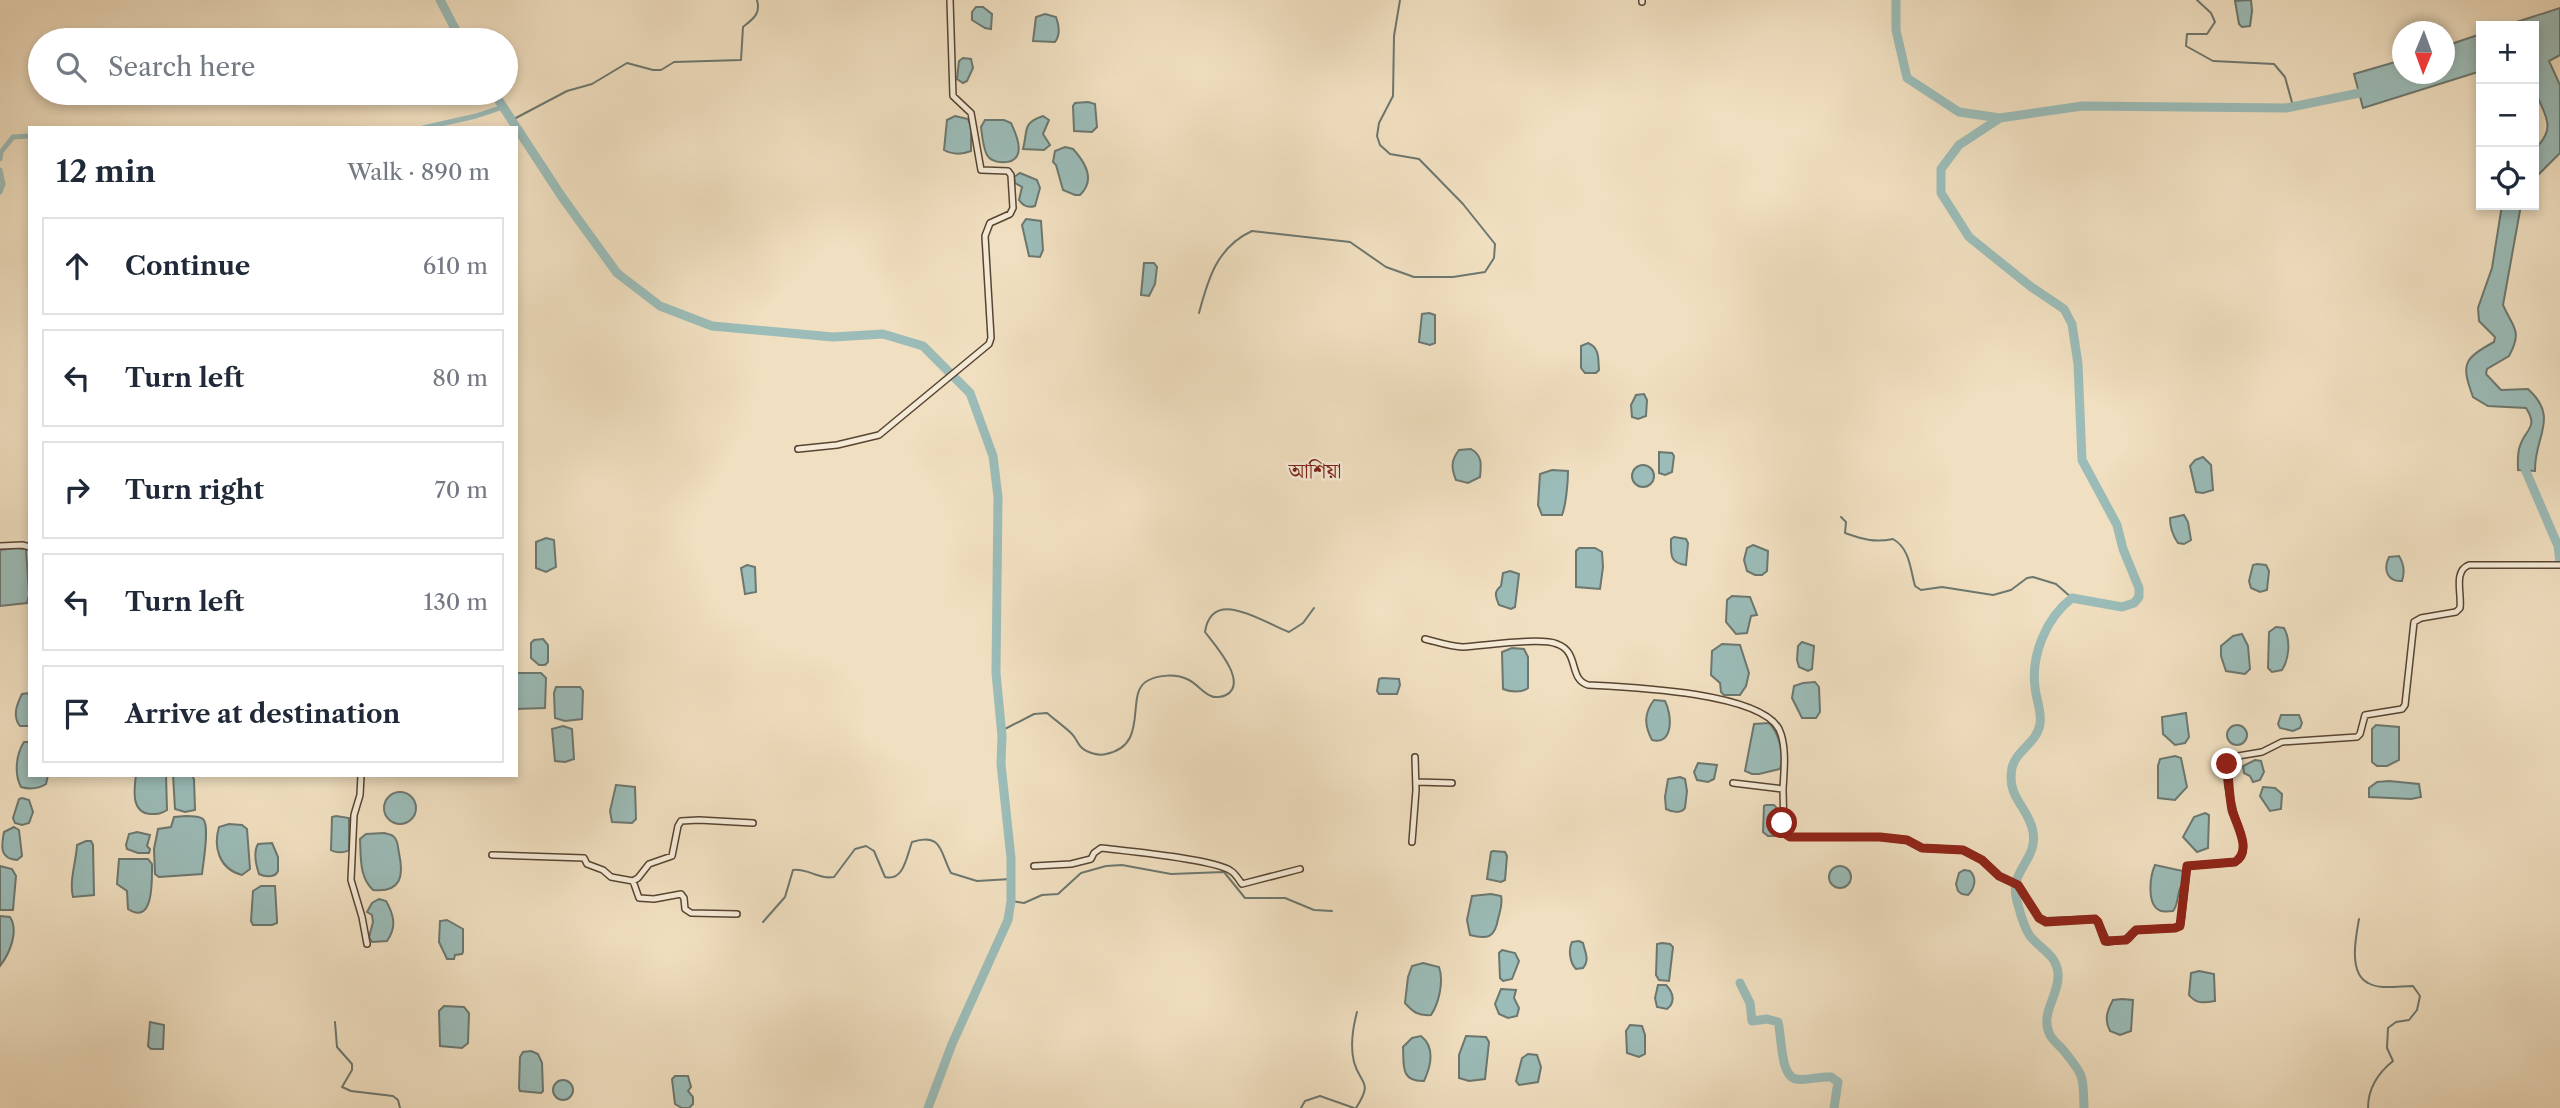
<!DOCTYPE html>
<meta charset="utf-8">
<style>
body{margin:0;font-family:"Libre Caslon Text","Noto Serif Bengali",serif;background:#f6f6f7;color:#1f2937}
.controls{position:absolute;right:21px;top:21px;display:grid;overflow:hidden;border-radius:0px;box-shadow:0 4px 10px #0003}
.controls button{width:63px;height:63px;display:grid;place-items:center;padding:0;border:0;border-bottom:2px solid #e0e1e3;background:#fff;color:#1f2937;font:35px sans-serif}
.compass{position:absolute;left:2392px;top:21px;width:63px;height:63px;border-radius:50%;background:#fff;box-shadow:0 4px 10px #0003;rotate:181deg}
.stop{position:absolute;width:21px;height:21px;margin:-16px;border:5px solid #8f2418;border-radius:50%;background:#fff}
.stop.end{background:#8f2418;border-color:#fff;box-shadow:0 2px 7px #0008}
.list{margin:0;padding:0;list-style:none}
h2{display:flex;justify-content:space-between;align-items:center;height:91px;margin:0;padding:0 28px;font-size:30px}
h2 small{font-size:23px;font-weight:400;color:#747a83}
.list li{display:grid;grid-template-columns:46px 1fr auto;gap:21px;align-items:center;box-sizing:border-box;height:98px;margin:0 14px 14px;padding:0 14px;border:2px solid #e0e1e3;border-radius:0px}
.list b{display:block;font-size:26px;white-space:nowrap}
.list em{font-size:23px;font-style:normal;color:#747a83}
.icon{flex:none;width:38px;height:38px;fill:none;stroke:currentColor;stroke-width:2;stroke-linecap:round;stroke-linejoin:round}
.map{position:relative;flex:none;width:2560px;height:1108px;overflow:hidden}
.search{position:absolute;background:#fff;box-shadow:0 4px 10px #0003;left:28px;top:28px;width:490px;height:77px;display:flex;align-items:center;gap:18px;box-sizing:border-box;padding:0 24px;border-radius:38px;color:#747a83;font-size:26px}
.panel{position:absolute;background:#fff;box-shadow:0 4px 10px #0003;left:28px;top:126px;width:490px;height:651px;border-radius:0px}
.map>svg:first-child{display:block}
.water{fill:#9bbcb8;stroke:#6c776f;stroke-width:2}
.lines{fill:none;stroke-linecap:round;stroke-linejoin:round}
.stream{stroke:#6c776f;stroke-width:2}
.canal{stroke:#9bbcb8;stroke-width:5}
.river{stroke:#9bbcb8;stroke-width:9}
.street-casing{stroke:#584432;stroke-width:8}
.street{stroke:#f5ead6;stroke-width:5}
.route{stroke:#8f2418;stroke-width:9}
.labels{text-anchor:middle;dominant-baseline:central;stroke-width:5;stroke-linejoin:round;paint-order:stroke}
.quarter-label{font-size:21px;fill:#7a1f14;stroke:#f5ead6}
</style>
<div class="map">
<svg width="2560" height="1108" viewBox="0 0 2560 1108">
<rect width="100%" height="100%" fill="#f0dfc0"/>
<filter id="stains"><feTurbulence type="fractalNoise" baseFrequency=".00286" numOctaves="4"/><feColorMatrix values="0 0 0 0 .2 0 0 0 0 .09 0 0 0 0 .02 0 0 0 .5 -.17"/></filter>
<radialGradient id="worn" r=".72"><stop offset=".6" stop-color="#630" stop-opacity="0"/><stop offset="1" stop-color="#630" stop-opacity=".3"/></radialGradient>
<path class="water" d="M2251,0l1,11 -2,15 -8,1 -3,-3 -4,-23z
M976,7h7l9,7 -1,15 -6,-1 -13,-8v-8z
M2560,8v47l-11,6 11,24v68l-26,26v-29c26,-25 8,-36 0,-63 -4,-15 0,-44 0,-61h-30z
M1045,14l11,3c3,8 5,17 -1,25l-22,-1 3,-24z
M2481,34v37l-118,37 -9,-34 48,-14v14h42l1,-28z
M963,58l8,1 2,9 -6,13 -4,2 -6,-4 2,-18z
M1088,102l7,2 2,23 -5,5 -18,-1 -1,-25 2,-3z
M955,116l13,3 3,8v24c-10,4 -18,4 -27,-1l3,-30z
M1043,116l6,4 -6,14 7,11 -6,5 -21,-1c5,-19 -1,-26 20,-33z
M985,120h19l7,3c4,9 11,24 6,33 -5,9 -25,8 -30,-1 -4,-7 -5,-20 -6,-28z
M1065,147l8,2c12,13 23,31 7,46h-5l-12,-5 -7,-25 -3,-3 2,-11z
M1020,173l17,7 3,8 -5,18c-6,2 -12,0 -16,-6l3,-13 -7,-4 -1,-6z
M2502,205h19l-18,100c10,23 20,25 6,51l-22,13 -1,5 15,16 27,-1c32,29 6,47 7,82l-17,-1c0,-7 -1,-17 2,-24 5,-17 19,-18 6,-38l-38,-2 -15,-9c-12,-33 -10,-38 21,-55l1,-5 -16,-16 -1,-13 14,-40z
M1026,219l15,2 2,29 -3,7 -11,-1 -7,-31z
M1144,263h10l3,4 -2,17 -6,12 -8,-1z
M1429,313l6,2v28l-5,2 -11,-3 3,-28z
M1588,343c12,5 10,16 11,27l-3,3h-11l-4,-5v-22z
M1644,394l3,6 -1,16 -8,3 -6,-2 -1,-12 5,-10z
M1471,449c12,7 10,16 9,28l-12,6 -12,-3c-5,-12 -5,-20 3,-30z
M1659,452l13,1 2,3 -2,16 -7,3 -6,-2z
M2203,457l8,8 2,25 -10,3 -7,-1 -6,-26 5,-6z
M1632 476a11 11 0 1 1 22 0a11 11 0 1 1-22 0Z
M1552,470l16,1c0,11 -2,34 -6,44h-20l-4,-10 2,-31z
M2184,515l4,7 3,18 -7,4 -6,-1c-5,-7 -8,-16 -8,-25z
M1674,537l12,2 2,4 -2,22c-17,-2 -15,-11 -15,-26z
M546,538l8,2 2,27 -10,5 -10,-4v-26z
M1753,545l15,6 -1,20 -5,4h-7l-8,-4 -3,-11 3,-12z
M15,548l11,1 3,46 -2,8 -27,3v-56z
M1579,548h16l7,4 1,15 -3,22 -24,-2v-36z
M2399,556c5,8 6,16 3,25 -15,1 -19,-12 -13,-24z
M2257,564l9,1 3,6 -2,19 -7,2 -9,-4 -2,-7 4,-16z
M747,565l8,2 1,25 -11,2 -4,-26z
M1510,571l9,3 -4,33 -4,2 -12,-4c-3,-8 -6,-13 2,-19l2,-13z
M1732,596l18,1 7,18 -6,1 -4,17 -11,1 -10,-12 1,-22z
M2276,627l8,1c7,13 5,31 -2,42l-10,2 -4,-4 1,-36z
M2242,634l6,12 2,23 -5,5 -19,-3 -5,-15v-10l12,-10z
M543,639l5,6v17l-3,3h-6l-8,-7v-15l3,-3z
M1802,642l12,4 -2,23 -4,2 -9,-4 -2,-7 1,-14z
M1722,644l18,1 9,28 -3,13 -6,9h-16l-3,-3 -1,-9 -9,-8 1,-24z
M1512,648l12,1 4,8v31c-6,5 -18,4 -25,1l-1,-37z
M516,673h25l5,5 -1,30 -29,1z
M1382,678l17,1 1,6 -3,9h-18l-2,-3 2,-12z
M1815,682l4,5 1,25 -4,6h-14l-10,-20 2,-12 9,-3z
M556,687h24l3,4 -1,28 -17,2 -10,-3 -1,-25z
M30,693v33h-10c-8,-10 -3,-22 2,-32z
M1654,700l11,1c7,13 9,45 -13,39 -8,-15 -8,-27 2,-40z
M2186,713l3,24 -4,6 -10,2 -12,-11 -1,-17z
M2281,715h18l3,8 -2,5 -7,3 -13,-3 -2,-4z
M1769,723c10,10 16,32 11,46l-21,5h-7l-7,-3 9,-47z
M2227 735a10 10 0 1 1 20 0a10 10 0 1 1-20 0Z
M2376,725l23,2v33l-12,6h-10l-5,-4v-33z
M563,726l9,3 2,30 -9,3 -10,-1 -3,-32z
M24,742h6v33h18l-2,9c-8,5 -15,6 -25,3 -7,-13 -5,-33 3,-45z
M2175,756l6,2 6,29 -12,13 -17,-2v-32l2,-7z
M2255,760l6,1 3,11 -4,8 -7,2 -3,-6 -6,-3 -1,-7z
M1698,763l19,2 -3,14 -6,3 -11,-2 -3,-8z
M136,775h30l1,35c-6,4 -9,4 -17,4 -19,-2 -16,-24 -14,-39z
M173,775h18l3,4 1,31 -10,2 -10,-3z
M1680,777l5,2 2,12 -2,17c-4,6 -13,4 -19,1l-1,-12 3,-18z
M2389,781l30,3 2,13 -10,2 -42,-2v-9l8,-6z
M616,785l19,2 1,32 -4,4 -20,-1 -2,-11z
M2263,787l12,1 7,6 -1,15 -11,2 -10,-15z
M384 808a16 16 0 1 1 32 0a16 16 0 1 1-32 0Z
M22,798l7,2 4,12 -4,11 -7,2 -7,-2 -2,-5 6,-19z
M1766,805h8c9,8 8,21 2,31h-8l-5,-4 1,-26z
M2205,813l4,2 -1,33 -11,4 -14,-15 11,-20z
M186,816c5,0 13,0 17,3 7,6 0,45 -1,55l-43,3 -4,-3 -1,-25 4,-20 13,-2 3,-10z
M336,816l13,2v32c-4,3 -14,3 -18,0l1,-33z
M229,824l13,1 5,4 3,40 -8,6c-23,-6 -29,-28 -23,-48z
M14,827l5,3 3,26 -5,4c-17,-1 -16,-13 -13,-28z
M137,832l13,3 -3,11 3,3 -1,4h-11l-11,-4 -1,-4 3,-11z
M384,833c3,1 8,1 10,4 4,3 4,11 5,16 5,23 2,40 -26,37 -14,-13 -12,-33 -13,-51l6,-5z
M86,841h5l2,4 1,50 -21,2c-4,-17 3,-34 4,-52z
M272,843l6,14v14c-3,7 -13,6 -19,3 -3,-9 -6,-22 -1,-30z
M1493,851l12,1 2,4 -2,24 -4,2 -14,-3 4,-27z
M119,859h29l4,5c0,16 2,62 -24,45l-1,-18 -10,-7z
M2155,865l28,6 2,9c-10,11 -5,23 -12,31 -4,0 -8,1 -12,0 -15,-5 -11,-35 -6,-46z
M1829 877a11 11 0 1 1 22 0a11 11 0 1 1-22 0Z
M0,866l12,3 4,7 -3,34h-13z
M1964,870l6,1c7,7 5,17 -2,24l-6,-1 -4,-3 -2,-7 3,-11z
M261,886h14l2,34v3l-5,2h-19l-2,-4 2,-30z
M1491,894l10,2c2,8 -1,15 -3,23 -3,18 -10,21 -28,16l-3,-15 5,-24z
M379,899l7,2c8,14 11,26 1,40l-15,1 -3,-5 4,-15 -1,-7 -5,-3 5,-9z
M0,916l10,1c9,14 0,36 -10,49z
M447,920l16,9v23l-1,2 -7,1 -1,4h-7l-8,-17 1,-21z
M1579,941l4,2c2,9 7,17 0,25l-7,1c-6,-6 -8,-19 -4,-27z
M1662,943l8,1 3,3 -4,34 -10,-1 -3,-5 1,-31z
M1502,950l13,3 4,8 -7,18 -9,2 -3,-3 -1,-25z
M1423,963l16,4c5,14 0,36 -8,48 -13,1 -18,-3 -26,-12l3,-26 4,-11z
M2199,971l15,3 1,27c-11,2 -19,3 -26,-6l2,-22z
M1658,985h8c7,7 10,17 1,24l-10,-2 -2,-9z
M1501,989l15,1 -2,8 5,10 -2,8 -9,2 -9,-4 -4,-10z
M2122,999l11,1 -2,31 -11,4 -10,-4c-6,-11 -3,-20 3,-31z
M444,1006l20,1 5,6 -1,30 -6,5 -22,-2 -1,-35z
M150,1022l14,3 -1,24h-12l-3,-3z
M1630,1025l12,1 3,9v19l-6,3 -12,-4 -1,-22z
M1421,1036c15,12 10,30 3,45 -24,1 -20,-16 -21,-34l9,-9z
M1466,1036l20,1 3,5 -4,37 -16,2 -10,-3v-23z
M531,1051l7,3 4,9 1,28 -2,2 -21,-2 -1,-3 1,-31 3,-5z
M1528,1054l9,1 4,12 -3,15 -19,3 -3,-4 6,-23z
M675,1076h13l3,11 -3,4 5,6v7l-4,4h-7l-7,-4 -3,-25z
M553 1090a10 10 0 1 1 20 0a10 10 0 1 1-20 0Z"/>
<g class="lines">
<path class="stream" d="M2197,0l14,13 4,9 -8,12h-20l-1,12 27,15 61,3 11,13 8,29
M512,120l55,-29 25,-7 35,-21 26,7h8l13,-8 67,-2 2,-33c10,-8 18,-13 14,-27
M1199,313c9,-34 18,-66 53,-82l98,11 36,25 28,10h39l32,-5 9,-14 1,-14 -32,-40 -44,-45 -29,-5 -10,-9 -3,-9 2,-13 14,-27 1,-60 6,-36
M1841,517l5,5 -1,11c17,6 29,10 48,6 17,10 17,29 22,47l6,4 21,-3 51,8 18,-5 16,-12 6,-1 23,7 16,14
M1001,731l33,-17 13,-1c8,7 18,14 25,21 4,4 6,10 9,13 6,6 18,9 25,7 45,-9 18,-60 41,-73 12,-7 30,-7 42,-1 8,4 14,13 22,16 4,2 11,1 15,-1 23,-12 -11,-50 -21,-63 7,-47 61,-8 84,0l14,-9 11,-15
M1011,901l13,2 18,-8 16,-1 23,-21 25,-7 16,-1 49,9 53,-2 21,26h40l29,12 18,1
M2359,919c-3,17 -11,54 9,64 12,7 31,3 45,3l7,10 -3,14 -8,10 -13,2 -8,6 -1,20 6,13c-15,12 -25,27 -25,47
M763,922l22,-25 8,-27c15,-2 26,10 41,7l21,-28 11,-3 8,5 11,26c19,5 22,-22 27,-35 31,-10 28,11 39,31l26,8 34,-2
M335,1022l2,25 15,17v6l-10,17 9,4 42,5 5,4 2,8
M1301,1108l4,-7 15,-5 34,12
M1356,1108c18,-28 4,-23 -2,-46 -4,-16 -1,-35 3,-50"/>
<path class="canal" d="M423,128l53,-12 27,-9
M0,159l1,-7 12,-15 17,-1
M0,170l3,14 -3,8"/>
<path class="river" d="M440,0l21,40
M1896,0v30l11,48 52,34 41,6 82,-12 204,2 83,-17
M494,93l68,104 55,76 43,33 52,20 121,11 50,-3 40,12 47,47 23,63 5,41 -2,176 6,63 -1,28 10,94v43l-3,19 -56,124 -24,64
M2000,118l-41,27 -18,24v24l28,44 61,49 34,23 8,15 6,40 4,96 35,65 6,24 16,39v9l-5,6 -12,4 -50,-9c-26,20 -41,57 -37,89 1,12 7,25 5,37 -3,19 -24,26 -28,44 -6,30 17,39 21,64 5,29 -25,38 -16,69 3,11 6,25 13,35 10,13 26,18 28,37 2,22 -19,40 -8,62 3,6 10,11 14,16 21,26 19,25 20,57
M2528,459l-3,10 33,77 2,16
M1740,983l10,20 2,18 15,-2 11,3c4,14 2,54 18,57 11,2 24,-3 35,-2l7,5 -4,26"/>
<defs>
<path id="street" d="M1642,2v-2
M798,449l39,-4 42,-10 110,-91 2,-6 -6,-102 5,-13 20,-9 3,-6 -2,-33 -3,-4 -27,-1 -10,-57 -18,-17 -3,-96
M0,546l22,-1 8,2
M1425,639c12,3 26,8 38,8 22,-1 77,-10 94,-3 23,8 11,35 31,41 40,2 171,7 191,44 8,17 5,42 4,60
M361,775l-1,20 -6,20 -3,65 11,37 5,27
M1416,782l36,1
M1733,783l50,6 1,44 6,4h89l28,3 15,8 41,2 19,10 17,16 19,9 21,33 7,3 49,-2 3,3 9,20 21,-3 8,-9 38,-2 6,-2 1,-5 6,-55 48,-4c18,-10 1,-37 -2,-52 -4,-14 -8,-36 -5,-50l4,-3 30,-5 20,-10 75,-5 3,-3 5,-19 37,-6 3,-4 9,-83 7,-4 35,-6 4,-4c2,-14 -7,-37 9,-43h91
M1412,842l4,-52 -1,-33
M492,855l92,3 3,6 16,6 8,7 22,4 5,-3 11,-14 23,-8 6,-30 3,-5 18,-1 54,3
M1034,866l37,-2 20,-5 3,-6 7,-5c25,3 113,11 130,23 4,2 8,9 11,13l58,-15
M633,881l6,17 15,1 27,-5 3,4 1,11 6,4 46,1"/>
</defs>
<use href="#street" class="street-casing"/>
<use href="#street" class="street"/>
</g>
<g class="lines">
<path class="route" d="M1782,823l2,10 6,4h90l27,3 15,8 41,2 19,10 17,16 19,9 21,33 7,4 49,-3 3,3 7,19 21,-1 10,-10 39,-2 5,-2 7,-60 48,-4c18,-11 1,-38 -3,-52 -3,-15 -3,-31 -5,-46"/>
</g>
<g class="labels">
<g class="quarter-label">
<text x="1315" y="470">আশিয়া</text>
</g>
</g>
<rect width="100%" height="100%" filter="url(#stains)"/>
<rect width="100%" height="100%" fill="url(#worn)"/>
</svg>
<div class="controls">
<button>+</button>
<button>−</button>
<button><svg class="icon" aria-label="locate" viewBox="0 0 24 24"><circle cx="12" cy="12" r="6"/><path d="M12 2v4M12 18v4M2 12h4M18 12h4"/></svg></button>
</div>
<svg class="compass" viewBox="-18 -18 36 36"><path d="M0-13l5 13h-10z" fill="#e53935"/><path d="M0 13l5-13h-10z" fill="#747a83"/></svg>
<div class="stop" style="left:1782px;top:823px"></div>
<div class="stop end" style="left:2227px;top:764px"></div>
<div class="search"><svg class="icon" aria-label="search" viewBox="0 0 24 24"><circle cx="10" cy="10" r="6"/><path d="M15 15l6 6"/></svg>Search here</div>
<section class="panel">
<h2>12 min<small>Walk · 890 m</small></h2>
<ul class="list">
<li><svg class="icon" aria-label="ahead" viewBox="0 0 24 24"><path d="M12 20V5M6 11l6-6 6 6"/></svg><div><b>Continue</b></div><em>610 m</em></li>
<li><svg class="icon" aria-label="left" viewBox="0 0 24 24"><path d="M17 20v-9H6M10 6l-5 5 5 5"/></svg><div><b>Turn left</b></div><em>80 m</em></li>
<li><svg class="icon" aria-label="right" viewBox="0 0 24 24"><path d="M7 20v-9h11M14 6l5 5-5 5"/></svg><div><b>Turn right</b></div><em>70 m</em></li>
<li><svg class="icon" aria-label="left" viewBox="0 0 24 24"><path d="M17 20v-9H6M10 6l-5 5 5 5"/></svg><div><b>Turn left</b></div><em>130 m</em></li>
<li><svg class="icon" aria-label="arrive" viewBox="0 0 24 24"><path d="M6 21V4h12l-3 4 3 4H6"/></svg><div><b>Arrive at destination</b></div></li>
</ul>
</section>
</div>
